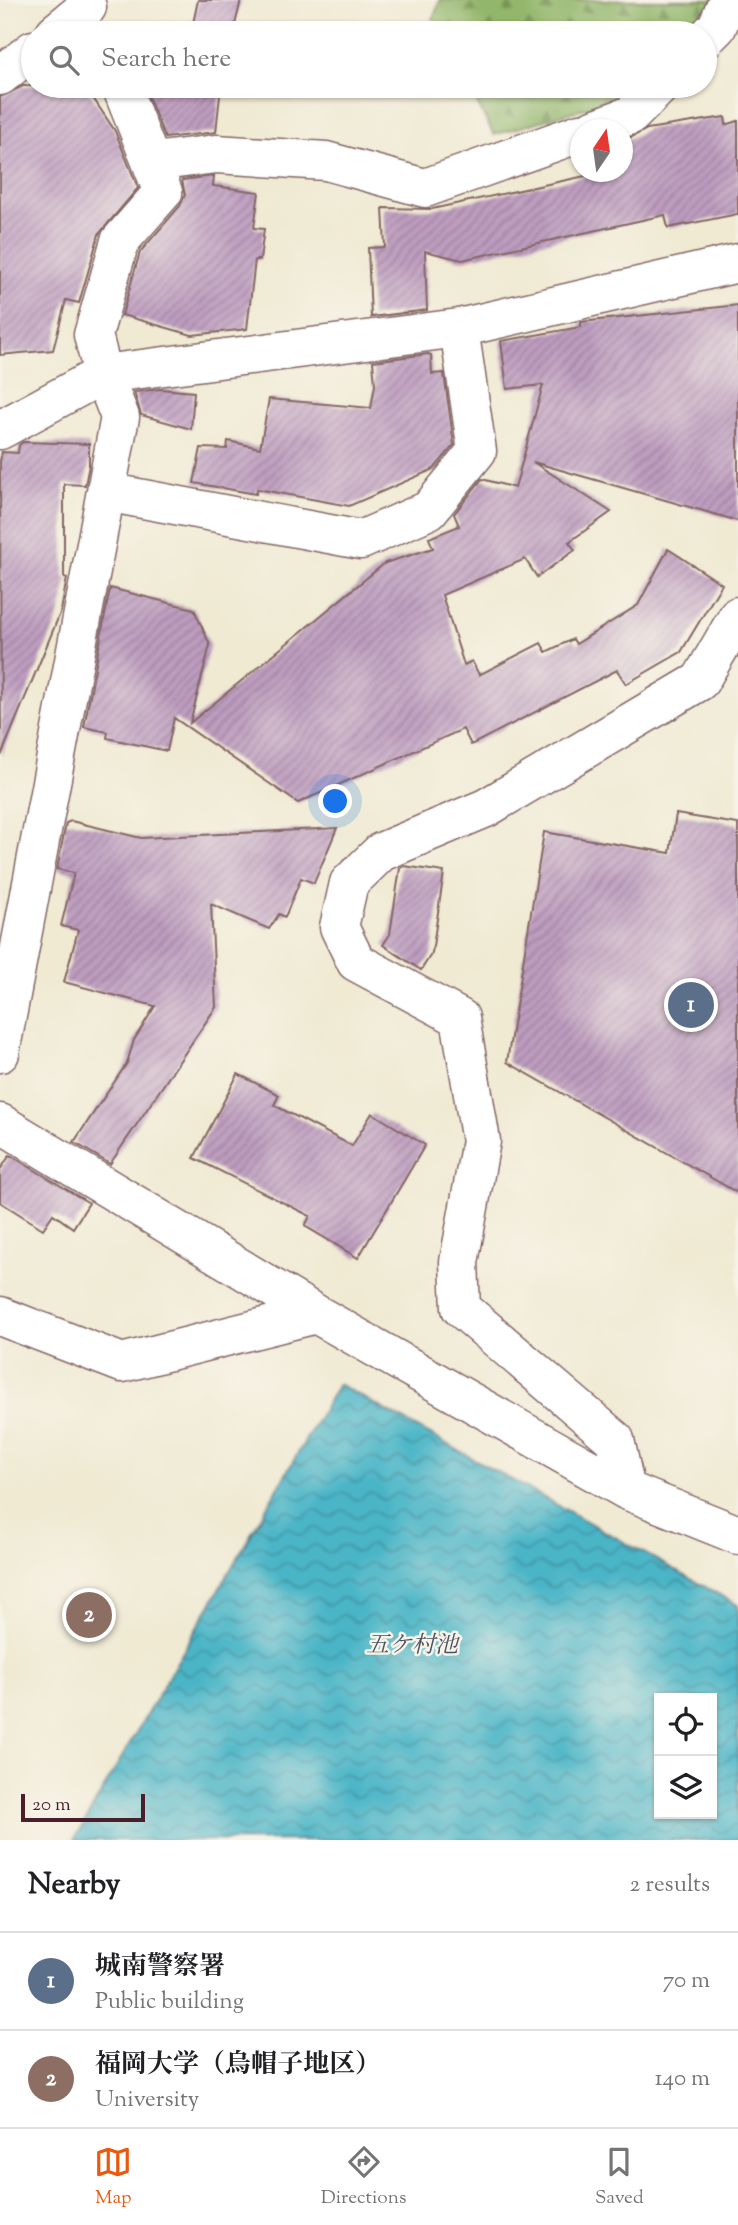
<!DOCTYPE html>
<meta charset="utf-8">
<style>
body{margin:0;font-family:"Sorts Mill Goudy","Noto Serif JP",serif;background:#f2f2f2;color:#202124}
.controls{position:absolute;right:21px;bottom:21px;display:grid;overflow:hidden;border-radius:0px;box-shadow:0 2px 5px #0004}
.controls button{width:63px;height:63px;display:grid;place-items:center;padding:0;border:0;border-bottom:2px solid #e0e0e0;background:#fff;color:#202124;font:35px sans-serif}
.compass{position:absolute;left:570px;top:119px;width:63px;height:63px;border-radius:50%;background:#fff;box-shadow:0 2px 5px #0004;rotate:13deg}
.scale{position:absolute;left:21px;bottom:18px;width:124px;box-sizing:border-box;padding-left:7px;border:4px solid #4a1f2b;border-top:0;font-size:19px;line-height:24px;white-space:nowrap;color:#4a1f2b;-webkit-text-stroke:5px #f7f3e8;paint-order:stroke}
.you{position:absolute;left:336px;top:802px;width:24px;height:24px;margin:-18px;border:5px solid #fff;border-radius:50%;background:#1a73e8;box-shadow:0 0 0 10px #1a73e833}
.badge{display:grid;place-items:center;width:46px;height:46px;border-radius:50%;background:#ea580c;color:#fff;font-size:23px;font-weight:700}
.pin{position:absolute;translate:-50% -50%;border:4px solid #fff;box-shadow:0 2px 7px #0006}
.list{margin:0;padding:0;list-style:none}
h2{display:flex;justify-content:space-between;align-items:center;height:91px;margin:0;padding:0 28px;font-size:30px}
h2 small{font-size:23px;font-weight:400;color:#757577}
.list li{display:grid;grid-template-columns:46px 1fr auto;gap:21px;align-items:center;box-sizing:border-box;height:98px;padding:0 28px;border-top:2px solid #e0e0e0}
.list b{display:block;font-size:26px;white-space:nowrap}
.list p{margin:0;font-size:23px;white-space:nowrap;color:#757577}
.list em{font-size:23px;font-style:normal;color:#757577}
.icon{flex:none;width:38px;height:38px;fill:none;stroke:currentColor;stroke-width:2;stroke-linecap:round;stroke-linejoin:round}
.map{position:relative;flex:none;width:738px;height:1840px;overflow:hidden}
.search{position:absolute;background:#fff;box-shadow:0 2px 5px #0004;left:21px;right:21px;top:21px;height:77px;display:flex;align-items:center;gap:18px;box-sizing:border-box;padding:0 24px;border-radius:38px;color:#757577;font-size:26px}
.sheet{height:287px;background:#fff}
nav{display:flex;justify-content:space-around;align-items:center;box-sizing:border-box;height:98px;border-top:2px solid #e0e0e0;background:#fff;font-size:19px;color:#757577}
nav a{display:grid;justify-items:center;gap:4px}
nav .on{color:#ea580c}
.map>svg:first-child{display:block}
.forest{fill:url(#forest-firs);stroke:#6e6a4a;stroke-width:2}
.water{fill:url(#water-waves);stroke:#4a6a79;stroke-width:2;fill-rule:evenodd}
.building{fill:url(#building-hatch)}
.lines{fill:none;stroke-linecap:round;stroke-linejoin:round}
.street-casing{stroke:#846666;stroke-width:41}
.street{stroke:#fff;stroke-width:38}
.labels{text-anchor:middle;dominant-baseline:central;stroke-width:5;stroke-linejoin:round;paint-order:stroke}
.water-label{font-size:23px;font-style:italic;fill:#4a5462;stroke:#f7f3e8}
</style>
<div class="map">
<svg width="738" height="1840" viewBox="0 0 738 1840">
<defs>
<pattern id="forest-firs" width="22" height="20" patternUnits="userSpaceOnUse" patternTransform="scale(1.75)"><rect width="22" height="20" fill="#92b66a"/><path d="M5 1l3.5 6h-7zM16 11l3.5 6h-7z" fill="#799357"/></pattern>
<pattern id="water-waves" width="16" height="10" patternUnits="userSpaceOnUse" patternTransform="scale(1.75)"><rect width="16" height="10" fill="#4ab5c7"/><path d="M0 5q4-4 8 0t8 0" fill="none" stroke="#4093a2"/></pattern>
<pattern id="building-hatch" width="6" height="6" patternUnits="userSpaceOnUse" patternTransform="scale(1.75)"><rect width="6" height="6" fill="#be9dc0"/><path d="M-1 1l2-2M0 6l6-6M5 7l2-2" fill="none" stroke="#9c7f9c"/></pattern>
</defs>
<rect width="100%" height="100%" fill="#f7f3e8"/>
<filter id="ink" filterUnits="userSpaceOnUse"><feTurbulence type="fractalNoise" baseFrequency=".0143" numOctaves="2"/><feDisplacementMap in="SourceGraphic" scale="14" xChannelSelector="R" yChannelSelector="G"/><feConvolveMatrix kernelMatrix="1 2 1 2 8 2 1 2 1" color-interpolation-filters="sRGB"/></filter>
<filter id="wash" filterUnits="userSpaceOnUse"><feTurbulence type="fractalNoise" baseFrequency=".00686" numOctaves="4" result="noise"/><feDisplacementMap in="SourceGraphic" scale="28" xChannelSelector="R" yChannelSelector="G"/><feGaussianBlur stdDeviation="1.57" result="paint"/><feColorMatrix in="noise" values="0 0 0 0 0 0 0 0 0 0 0 0 0 0 0 0 0 1.4 0 .05"/><feComposite in="paint" operator="in"/></filter>
<g filter="url(#wash)">
<rect width="100%" height="100%" fill="#f0ead3"/>
<path class="forest" d="M440,0h275l-25,33h-250l-7,-14z
M468,86h170l-9,9 -135,40z"/>
<path class="water" d="M338,1384l400,221v235h-664zM659,1698h53v116h-53z"/>
<g id="blocks">
<path class="building" d="M198,0h43l-8,33h-42z
M23,86h62l30,45 23,57 -39,46 -20,69 -13,-3 -13,50 -53,5v-258z
M144,86h77l-5,46 -51,6z
M725,117l1,8 12,-4v93l-70,14 -3,-13 -203,45 -37,-9 2,59 -56,7 -3,-69 17,-1 -2,-39 49,1 172,-37h18v-30l25,-13z
M214,176l-1,10 46,6 -5,36 10,1 -4,31h-5l-8,69 -55,6 -70,-20 18,-63 40,-46 5,-11 -3,-15z
M738,305v216l-205,-59 78,50 -42,30 6,8 -38,27 -12,-18 -83,36 22,70 8,-4 7,14 62,-32 5,9 27,-13 3,5 62,-39 30,-56 54,35 -41,68 -55,32 -9,-14 -146,75 -8,-16 -165,74 -124,-85 -7,33 -60,-13 1,-6 -24,-5 26,-139 84,21 16,36 -20,78 195,-160 48,-15 -4,-10 30,-12 -5,-12 28,-35 33,9 28,-103 -36,4 -6,-48 80,-14v-5z
M428,354l3,1 1,19 12,-1 10,72 -20,24 -85,37 -92,-17 -1,5 -62,-11 7,-35 26,1 1,-8 32,7 9,-49 102,9 4,-23 -2,-24z
M160,389l34,3 -3,37 -50,-14 -7,-23z
M23,442l66,2v21l-4,20 -21,-1v93l3,1 -6,33 -60,145 -1,-295 2,-9 16,1 1,-8z
M676,814l62,10v369l-231,-131 37,-230 126,21z
M71,821l70,17 196,-10 -23,55 -13,-5 -16,39 -6,-3 -10,15 -58,-25 5,103 -106,157 -36,-22 53,-79 7,-23 21,-34 -91,-24 14,-52 -17,-4 13,-53 -17,-4 9,-46z
M404,866l40,6 -12,81 -11,17 -38,-25 7,-11 10,-66z
M238,1074l41,21 -5,10 78,41 20,-33 53,32 -67,113 -53,-32 5,-10 -116,-58z
M10,1155l79,48 -16,25 -20,-14 -10,15 -43,-27v-32z"/>
</g>
</g>
<g filter="url(#ink)">
<use href="#blocks" fill-opacity="0" stroke="#846666" stroke-width="2"/>
<g class="lines">
<defs>
<path id="street" d="M55,33l32,-26
M705,39l12,-12 11,-27
M0,76l33,-26
M591,130l40,-15 29,-29
M153,162l63,-8 110,7 99,27 155,-55
M0,430l103,-56 -10,-39 27,-94 43,-49 -42,-106
M106,492l255,48 68,-30 48,-59 -18,-123
M0,1053l120,-636 -17,-43 356,-46 279,-65
M0,1123l316,191
M0,1316l122,47 194,-49 310,176 112,45
M626,1490l-11,-50 -154,-132 -2,-46 22,-121 -21,-123 -104,-56 -17,-35 10,-44 32,-31 105,-44 214,-127 38,-65"/>
</defs>
<use href="#street" class="street-casing"/>
<use href="#street" class="street"/>
</g>
</g>
<g class="labels">
<g class="water-label">
<text x="412" y="1646">五ケ村池</text>
</g>
</g>
</svg>
<div class="controls">
<button><svg class="icon" aria-label="locate" viewBox="0 0 24 24"><circle cx="12" cy="12" r="6"/><path d="M12 2v4M12 18v4M2 12h4M18 12h4"/></svg></button>
<button><svg class="icon" aria-label="layers" viewBox="0 0 24 24"><path d="M12 4l9 5-9 5-9-5zM3 14l9 5 9-5"/></svg></button>
</div>
<svg class="compass" viewBox="-18 -18 36 36"><path d="M0-13l5 13h-10z" fill="#e53935"/><path d="M0 13l5-13h-10z" fill="#757577"/></svg>
<div class="scale">20 m</div>
<div class="you"></div>
<div class="pin badge" style="left:691px;top:1005px;background:#5c6f8a">1</div>
<div class="pin badge" style="left:89px;top:1615px;background:#8d6e63">2</div>
<div class="search"><svg class="icon" aria-label="search" viewBox="0 0 24 24"><circle cx="10" cy="10" r="6"/><path d="M15 15l6 6"/></svg>Search here</div>
</div>
<section class="sheet">
<h2>Nearby<small>2 results</small></h2>
<ul class="list">
<li><span class="badge" style="background:#5c6f8a">1</span><div><b>城南警察署</b><p>Public building</p></div><em>70 m</em></li>
<li><span class="badge" style="background:#8d6e63">2</span><div><b>福岡大学（烏帽子地区）</b><p>University</p></div><em>140 m</em></li>
</ul>
</section>
<nav>
<a class="on"><svg class="icon" aria-label="map" viewBox="0 0 24 24"><path d="M3 6l6-2 6 2 6-2v14l-6 2-6-2-6 2zM9 4v14M15 6v14"/></svg>Map</a>
<a><svg class="icon" aria-label="directions" viewBox="0 0 24 24"><path d="M12 3l9 9-9 9-9-9zM9 14v-3h6M13 9l2 2-2 2"/></svg>Directions</a>
<a><svg class="icon" aria-label="saved" viewBox="0 0 24 24"><path d="M7 4h10v16l-5-4-5 4z"/></svg>Saved</a>
</nav>
